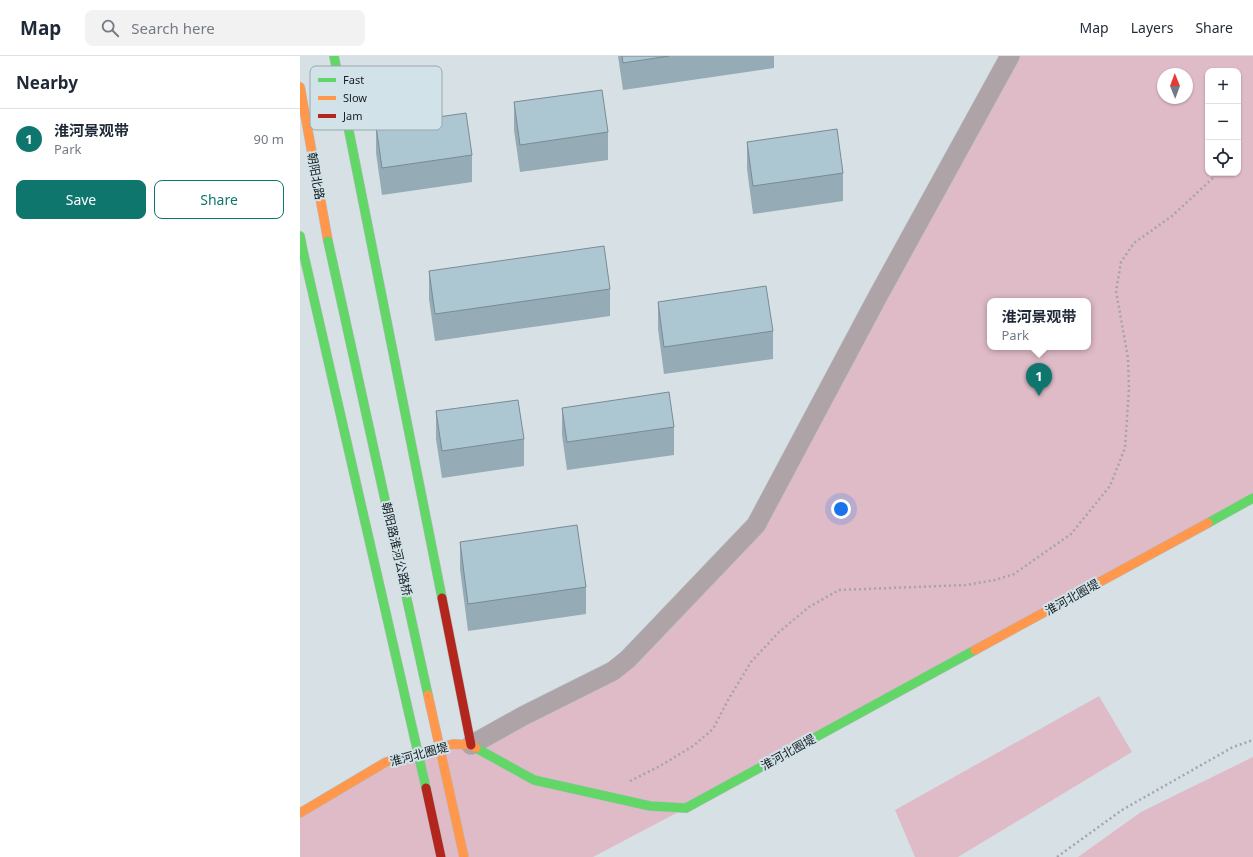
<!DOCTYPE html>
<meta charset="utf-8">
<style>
body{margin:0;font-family:"Noto Sans","Noto Sans SC",sans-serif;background:#f2f2f3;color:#1f2937}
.controls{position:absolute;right:12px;top:12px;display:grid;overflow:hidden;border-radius:8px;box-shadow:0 1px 3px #0004}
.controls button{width:36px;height:36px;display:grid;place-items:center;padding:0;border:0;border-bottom:1px solid #e0e1e3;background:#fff;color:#1f2937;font:20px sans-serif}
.compass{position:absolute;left:857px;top:12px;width:36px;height:36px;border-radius:50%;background:#fff;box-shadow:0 1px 3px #0004;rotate:359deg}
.you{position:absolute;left:541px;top:453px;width:14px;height:14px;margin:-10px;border:3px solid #fff;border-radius:50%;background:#1a73e8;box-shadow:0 0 0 6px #1a73e833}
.badge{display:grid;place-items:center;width:26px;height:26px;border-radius:50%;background:#0f766e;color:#fff;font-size:13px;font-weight:700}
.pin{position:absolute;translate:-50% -33px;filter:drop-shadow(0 1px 2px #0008)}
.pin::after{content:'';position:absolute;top:21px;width:14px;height:12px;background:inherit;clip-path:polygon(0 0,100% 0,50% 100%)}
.popup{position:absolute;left:687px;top:242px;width:104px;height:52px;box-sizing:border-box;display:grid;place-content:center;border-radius:8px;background:#fff;filter:drop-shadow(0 1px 3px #0005);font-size:13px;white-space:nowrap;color:#747a83}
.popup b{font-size:15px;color:#1f2937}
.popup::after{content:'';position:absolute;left:50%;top:100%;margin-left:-8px;border:8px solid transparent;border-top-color:#fff}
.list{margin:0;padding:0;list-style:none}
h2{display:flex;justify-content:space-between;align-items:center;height:52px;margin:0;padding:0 16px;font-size:17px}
h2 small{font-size:13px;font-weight:400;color:#747a83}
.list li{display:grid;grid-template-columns:26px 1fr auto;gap:12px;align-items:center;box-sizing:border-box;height:60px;padding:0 16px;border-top:1px solid #e0e1e3}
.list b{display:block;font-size:15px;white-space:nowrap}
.list p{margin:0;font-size:13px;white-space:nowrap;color:#747a83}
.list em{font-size:13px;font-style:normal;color:#747a83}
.actions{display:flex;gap:8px;padding:12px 16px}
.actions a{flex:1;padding:9px 0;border:1px solid #0f766e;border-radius:8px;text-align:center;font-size:14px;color:#0f766e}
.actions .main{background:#0f766e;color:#fff}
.icon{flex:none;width:22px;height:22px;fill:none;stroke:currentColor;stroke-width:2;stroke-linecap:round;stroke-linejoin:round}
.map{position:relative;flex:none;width:953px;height:801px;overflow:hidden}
header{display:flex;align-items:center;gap:24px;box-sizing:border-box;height:56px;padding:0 20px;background:#fff;border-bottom:1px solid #e0e1e3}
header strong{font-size:19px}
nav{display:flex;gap:22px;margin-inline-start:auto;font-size:14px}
.search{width:280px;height:36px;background:#f2f2f3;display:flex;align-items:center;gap:10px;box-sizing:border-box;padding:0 14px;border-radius:8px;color:#747a83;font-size:15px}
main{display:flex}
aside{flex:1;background:#fff}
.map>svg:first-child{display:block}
.green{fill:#dfbbc8;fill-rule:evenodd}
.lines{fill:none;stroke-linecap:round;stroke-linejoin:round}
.street-casing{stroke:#b5bcc0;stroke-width:20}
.fast-casing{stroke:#b5bcc0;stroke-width:10}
.slow-casing{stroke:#b5bcc0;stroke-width:10}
.jam-casing{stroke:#b5bcc0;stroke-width:10}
.path{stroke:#a6a4a7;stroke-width:2.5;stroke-dasharray:2 3;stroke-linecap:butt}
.street{stroke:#aea4a8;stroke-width:19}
.fast{stroke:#63d668;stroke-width:9}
.slow{stroke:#ff974d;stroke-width:9}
.jam{stroke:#b3261e;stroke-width:9}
.fast-bridge-casing{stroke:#b5bcc0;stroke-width:10;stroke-linecap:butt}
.slow-bridge-casing{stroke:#b5bcc0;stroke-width:10;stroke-linecap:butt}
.jam-bridge-casing{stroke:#b5bcc0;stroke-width:10;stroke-linecap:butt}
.fast-bridge{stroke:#63d668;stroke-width:9}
.slow-bridge{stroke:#ff974d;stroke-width:9}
.jam-bridge{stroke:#b3261e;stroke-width:9}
.wall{fill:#95abb5}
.building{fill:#adc7d2;stroke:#798b93}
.labels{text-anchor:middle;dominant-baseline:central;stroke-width:4;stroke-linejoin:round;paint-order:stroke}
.street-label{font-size:12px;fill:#171d1f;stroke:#d2e2e9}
.key{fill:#d2e2e9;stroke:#9aa7ac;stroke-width:1}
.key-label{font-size:11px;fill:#171d1f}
</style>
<header>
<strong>Map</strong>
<div class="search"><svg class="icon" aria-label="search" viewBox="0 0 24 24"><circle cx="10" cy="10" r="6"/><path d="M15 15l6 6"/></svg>Search here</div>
<nav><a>Map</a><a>Layers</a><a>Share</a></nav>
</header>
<main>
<aside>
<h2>Nearby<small></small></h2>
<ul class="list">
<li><span class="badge">1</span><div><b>淮河景观带</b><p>Park</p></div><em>90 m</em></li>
</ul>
<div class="actions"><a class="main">Save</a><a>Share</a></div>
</aside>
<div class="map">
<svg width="953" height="801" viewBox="0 0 953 801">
<rect width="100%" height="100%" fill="#d7e0e4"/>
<path class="green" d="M710,0h243v442l-567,310 -93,49h-293v-44l86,-51 70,-18 157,-73 143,-146zM908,15h30v102h-30zM863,18h24v24h-24zM690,245h98v46h-98z
M799,640l33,56 -174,105h-43l-20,-47z
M953,701v100h-175l63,-45z"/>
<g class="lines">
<defs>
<path id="street" d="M171,689l52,-29 90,-45 15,-12 128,-134 122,-229 132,-240"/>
<path id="fast" d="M34,0l108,542
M0,180l3,15
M908,467l45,-25
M176,692l58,32 116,26 36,2 289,-158"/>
<path id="slow" d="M0,31l28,154
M675,594l233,-127
M0,757l86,-51 67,-18 18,1 5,3"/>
<path id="jam" d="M142,542l29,147"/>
</defs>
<use href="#street" class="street-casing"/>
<use href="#fast" class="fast-casing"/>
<use href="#slow" class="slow-casing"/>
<use href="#jam" class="jam-casing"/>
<path class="path" d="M330,725l30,-15 33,-20 20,-17 15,-29 23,-38 28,-30 30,-25 30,-17 127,-5 29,-5 19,-6 57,-40 39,-48 15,-38 4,-60 -1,-30 -12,-67 5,-29 13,-19 38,-27 40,-37 2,-6
M757,801l65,-47 111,-63 20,-7"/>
<use href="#street" class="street"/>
<use href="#fast" class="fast"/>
<use href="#slow" class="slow"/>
<use href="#jam" class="jam"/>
<defs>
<path id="fast-bridge" d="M28,185l100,454
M3,195l123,537"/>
<path id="slow-bridge" d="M128,639l36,162"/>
<path id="jam-bridge" d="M126,732l15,69"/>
</defs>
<use href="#fast-bridge" class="fast-bridge-casing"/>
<use href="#slow-bridge" class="slow-bridge-casing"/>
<use href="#jam-bridge" class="jam-bridge-casing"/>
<use href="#fast-bridge" class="fast-bridge"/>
<use href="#slow-bridge" class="slow-bridge"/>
<use href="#jam-bridge" class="jam-bridge"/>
</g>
<path class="wall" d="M318,0h156v12l-151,22z
M214,46l94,30v28l-88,12 -6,-42z
M76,70l96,29v27l-90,13 -6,-42z
M447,86l96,31v28l-90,13 -6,-45z
M129,215l181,18v27l-175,25 -6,-42z
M358,246l115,29v28l-109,15 -6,-45z
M262,352l112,19v28l-107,15 -5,-35z
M136,355l88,28v27l-82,12 -6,-39z
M160,486l126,45v27l-118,17 -8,-62z"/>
<path class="building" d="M322,0h47l-46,7z
M302,34l6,42 -88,13 -6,-43z
M166,57l6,42 -90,13 -6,-42z
M537,73l6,44 -90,13 -6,-44z
M304,190l6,43 -175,25 -6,-43z
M466,230l7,45 -109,16 -6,-45z
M369,336l5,35 -107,15 -5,-34z
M218,344l6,39 -82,12 -6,-40z
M277,469l9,62 -118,17 -8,-62z"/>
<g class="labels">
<g class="street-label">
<text transform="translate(16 120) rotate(80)">朝阳北路</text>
<text transform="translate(97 493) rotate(77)">朝阳路淮河公路桥</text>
<text transform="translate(772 541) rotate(-29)">淮河北圈堤</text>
<text transform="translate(488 696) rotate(-29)">淮河北圈堤</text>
<text transform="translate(119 698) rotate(-15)">淮河北圈堤</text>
</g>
</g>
<rect x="10" y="10" width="132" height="64" rx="6" class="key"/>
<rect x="18" y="22" width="18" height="4" fill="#63d668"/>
<rect x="18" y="40" width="18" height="4" fill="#ff974d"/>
<rect x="18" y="58" width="18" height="4" fill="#b3261e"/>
<g class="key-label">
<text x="43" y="28">Fast</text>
<text x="43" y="46">Slow</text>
<text x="43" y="64">Jam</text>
</g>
</svg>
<div class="controls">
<button>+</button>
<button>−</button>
<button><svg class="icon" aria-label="locate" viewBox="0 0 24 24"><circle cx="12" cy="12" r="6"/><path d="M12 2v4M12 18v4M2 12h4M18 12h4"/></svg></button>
</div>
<svg class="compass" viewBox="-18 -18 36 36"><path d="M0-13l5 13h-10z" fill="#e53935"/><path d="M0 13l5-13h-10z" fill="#747a83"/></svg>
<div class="you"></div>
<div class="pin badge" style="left:739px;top:340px">1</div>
<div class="popup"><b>淮河景观带</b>Park</div>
</div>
</main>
